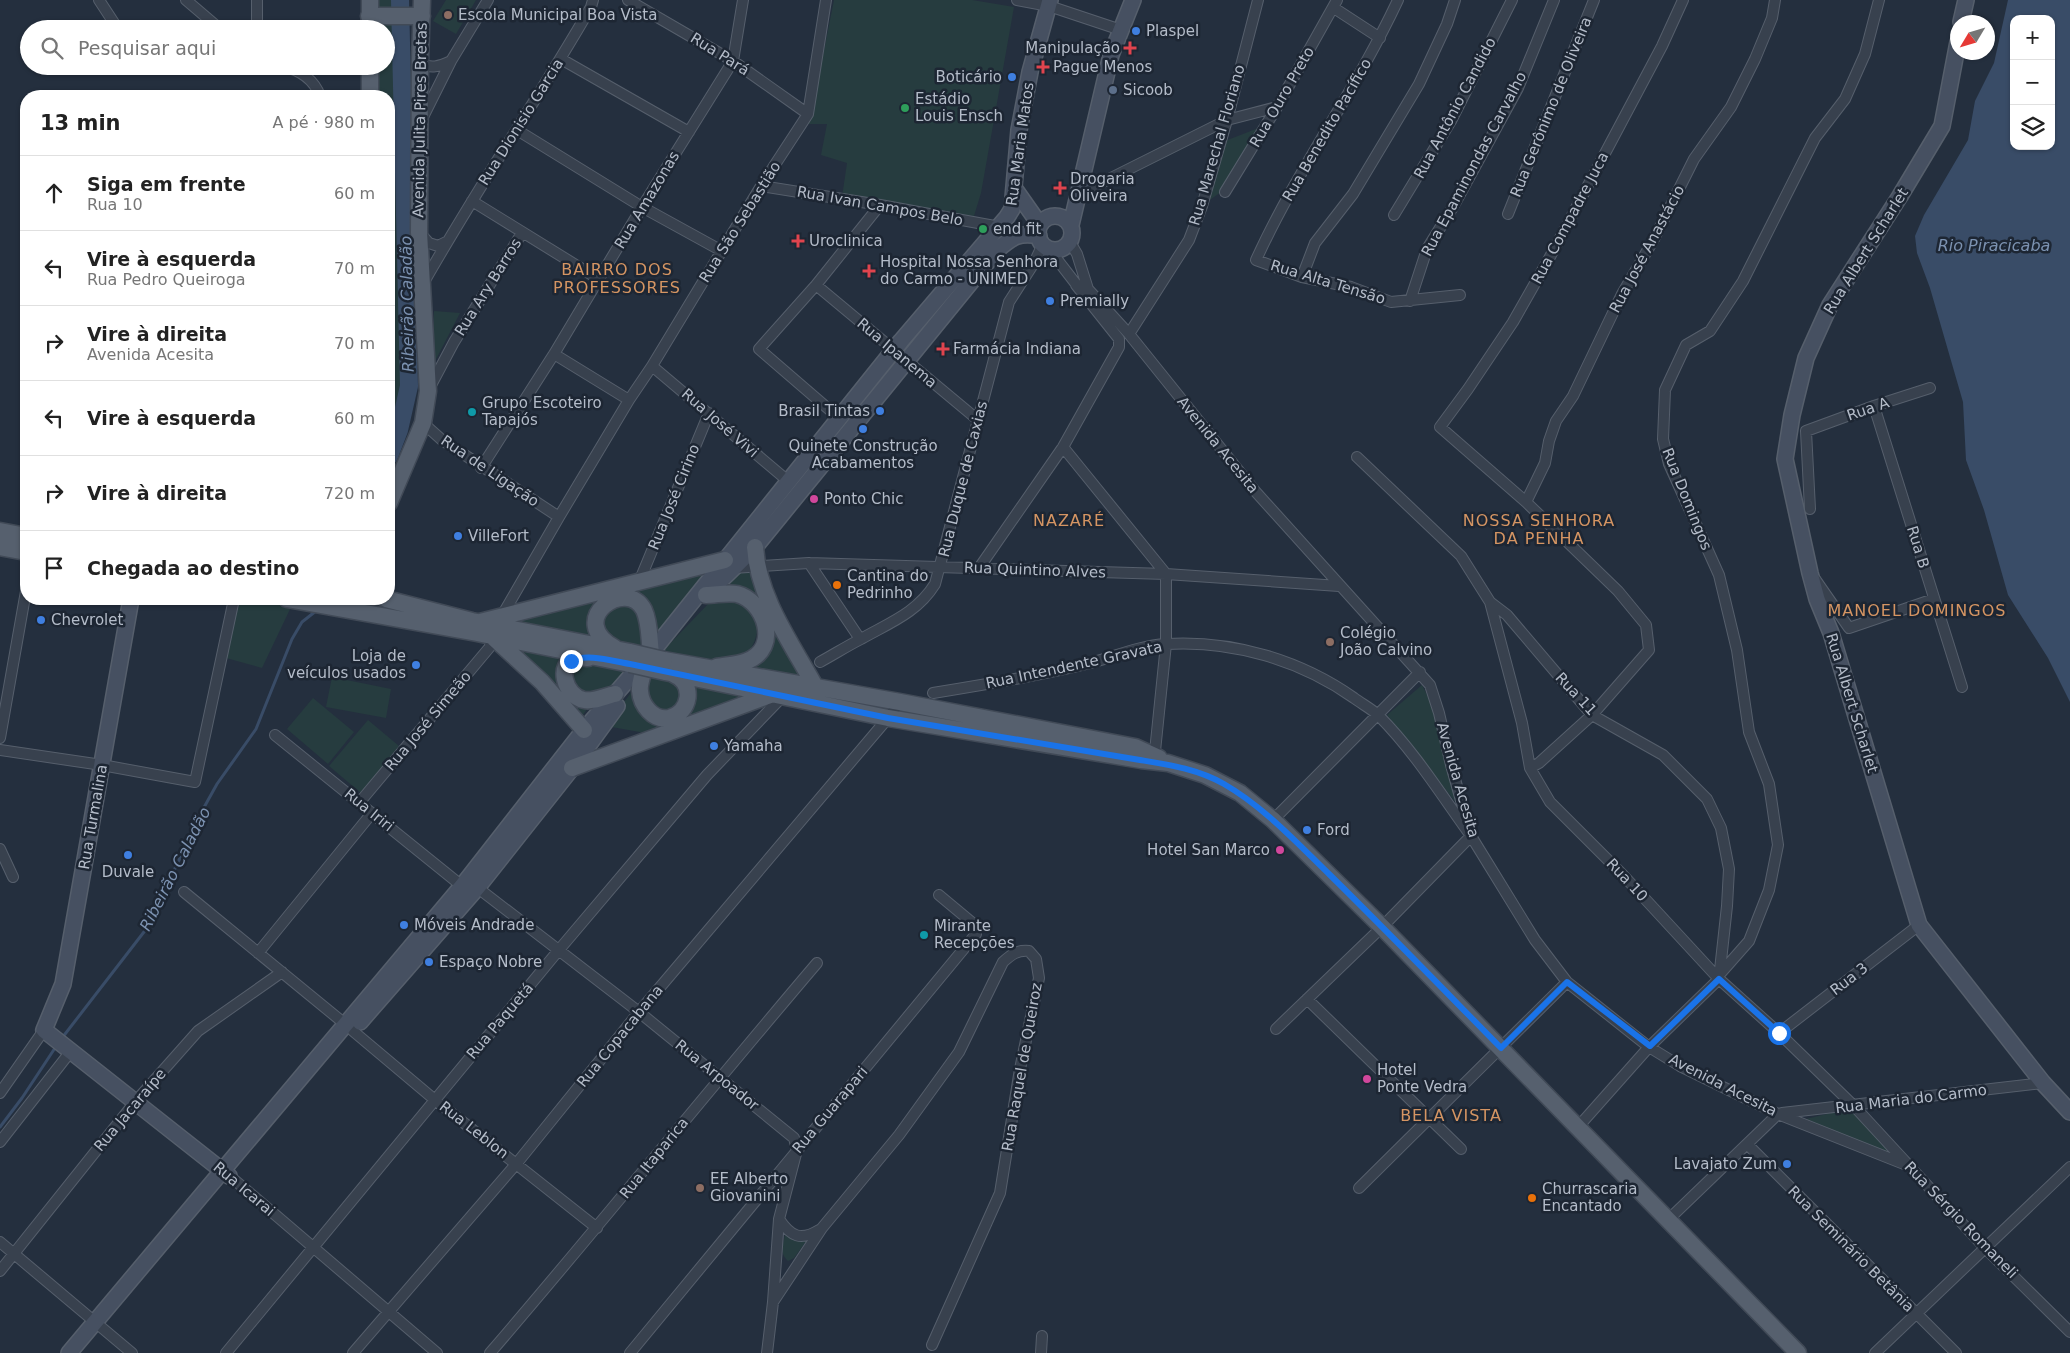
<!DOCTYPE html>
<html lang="pt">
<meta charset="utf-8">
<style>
body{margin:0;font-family:"DejaVu Sans",sans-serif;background:#f2f2f2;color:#222}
.controls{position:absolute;right:15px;top:15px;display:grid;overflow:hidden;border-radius:10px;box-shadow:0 1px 4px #0004}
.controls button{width:45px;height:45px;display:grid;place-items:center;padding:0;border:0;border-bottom:1px solid #e0e0e0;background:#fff;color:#222;font:25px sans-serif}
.compass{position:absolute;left:1950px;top:15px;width:45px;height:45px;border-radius:50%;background:#fff;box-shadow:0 1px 4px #0004;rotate:232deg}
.stop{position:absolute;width:15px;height:15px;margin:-11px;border:4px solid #1a73e8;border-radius:50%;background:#fff}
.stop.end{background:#1a73e8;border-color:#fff;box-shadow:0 1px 5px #0008}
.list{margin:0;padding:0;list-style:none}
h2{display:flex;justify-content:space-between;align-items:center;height:65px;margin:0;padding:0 20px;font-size:21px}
h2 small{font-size:16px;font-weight:400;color:#767676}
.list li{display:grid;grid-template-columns:32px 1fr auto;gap:15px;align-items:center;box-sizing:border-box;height:75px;padding:0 20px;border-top:1px solid #e0e0e0}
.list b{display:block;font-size:19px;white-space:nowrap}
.list p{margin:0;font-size:16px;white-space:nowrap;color:#767676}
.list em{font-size:16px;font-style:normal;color:#767676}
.icon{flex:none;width:28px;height:28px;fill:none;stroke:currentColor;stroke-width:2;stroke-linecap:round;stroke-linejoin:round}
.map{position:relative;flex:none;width:2070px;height:1353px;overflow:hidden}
.search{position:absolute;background:#fff;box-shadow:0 1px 4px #0004;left:20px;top:20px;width:375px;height:55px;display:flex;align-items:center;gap:12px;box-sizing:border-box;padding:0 18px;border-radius:28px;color:#767676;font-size:19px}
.panel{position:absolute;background:#fff;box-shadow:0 1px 4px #0004;left:20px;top:90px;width:375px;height:515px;border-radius:20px}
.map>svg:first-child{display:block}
.green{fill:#263c3f}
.water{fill:#394c67;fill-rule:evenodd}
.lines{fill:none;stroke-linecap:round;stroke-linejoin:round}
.stream{stroke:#394c67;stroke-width:3}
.river{stroke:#394c67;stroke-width:18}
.street-casing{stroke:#565f6c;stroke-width:12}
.secondary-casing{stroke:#565f6c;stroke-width:18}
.primary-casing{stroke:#414a57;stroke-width:19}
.street{stroke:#38414e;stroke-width:10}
.secondary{stroke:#465061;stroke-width:15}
.primary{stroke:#56606e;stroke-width:16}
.primary-bridge-casing{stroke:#414a57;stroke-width:19;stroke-linecap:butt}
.primary-bridge{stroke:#56606e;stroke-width:16}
.route{stroke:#1a73e8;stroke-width:6}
.education-dot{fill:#8d6e63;stroke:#1d2633;stroke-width:2}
.shop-dot{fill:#3f7fe0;stroke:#1d2633;stroke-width:2}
.health-dot{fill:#e0444e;stroke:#1d2633;stroke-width:2}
.service-dot{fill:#5c6f8a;stroke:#1d2633;stroke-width:2}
.leisure-dot{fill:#2e9e5b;stroke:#1d2633;stroke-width:2}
.culture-dot{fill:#0f9aa8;stroke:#1d2633;stroke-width:2}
.hotel-dot{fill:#d1479c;stroke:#1d2633;stroke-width:2}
.food-dot{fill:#e8710a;stroke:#1d2633;stroke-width:2}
.labels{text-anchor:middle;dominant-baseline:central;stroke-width:5;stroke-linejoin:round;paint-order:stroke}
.poi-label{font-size:15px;fill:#b4bcc9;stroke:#1d2633;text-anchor:start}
.street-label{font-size:15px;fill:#b4bcc9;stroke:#1d2633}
.water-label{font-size:16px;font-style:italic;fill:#7c92b1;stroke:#1d2633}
.neighbourhood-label{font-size:16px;letter-spacing:1px;fill:#d59563;stroke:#1d2633}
</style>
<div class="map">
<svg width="2070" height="1353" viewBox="0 0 2070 1353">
<rect width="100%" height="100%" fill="#242f3e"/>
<path class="green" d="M371,0h34l9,116v273l-9,44 -16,47v-384h-16l-1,-30h14v-37h-15z
M446,0h30l-20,34 -23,-13z
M834,0h138l42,7 -33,186 -7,23 -132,-19 5,-34 -26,-8 6,-31h-19l3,-8z
M1261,127l-40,65 -21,15 20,-64z
M434,311l26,2 -28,54z
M717,564l-64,74c5,-15 3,-25 -7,-37h-47l-1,42 -95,-23z
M740,570h14l53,113 -68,-14 17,-9c4,-22 20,-58 -8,-69 -6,-2 -13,-3 -20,-4z
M245,599h15l32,6 -30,63 -36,-10 11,-50z
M728,599c29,7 38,31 19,55l-22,7 -63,-9 47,-49z
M621,601l17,7 8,23 -7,18 -19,-4 -20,-21 3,-11z
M512,645l57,10 -9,15 30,35 -10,14z
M579,663l49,4 -18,21 -17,10 -21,-11 1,-16z
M649,670l23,11 9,13 -7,20 -22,-3 -8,-31z
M332,677l59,12 -5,29 -60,-11z
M1422,685l13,26 22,93 -70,-89z
M692,686l67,7 -108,41 -45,-8 27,-36 7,19 48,5 6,-8z
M313,698l41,34 -26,32 -41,-35z
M368,720l31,26 -38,47 -32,-27z
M1835,1112l20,1 37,41 -86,-35z
M785,1235l22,5 -13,18 -6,3c-9,-8 -5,-16 -3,-26z"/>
<path class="water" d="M2008,0h62v702l-22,-44 -40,-63 -24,-85 -18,-50 -3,-58 -33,-114 -13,-35 -2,-17 9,-21 44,-75 7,-39 19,-38zM2014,19h37v127h-37z"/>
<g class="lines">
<path class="stream" d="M62,1038l85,-110 55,-117 15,-27 39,-55 36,-90 10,-17 14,-11
M0,1127l22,-29 35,-53"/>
<path class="river" d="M389,456l10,-26 10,-44 -9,-386"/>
<defs>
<path id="street" d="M99,0l19,29
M186,0l34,29
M628,0l105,61 75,53
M1017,0l32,6 72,24
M1398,0c-42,90 -101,170 -142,260l46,17 49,10 40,15 69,-7
M1334,8l46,30
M257,29v-29
M561,59l128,73
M420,62c10,8 20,4 31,-1
M282,66c17,4 32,13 38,30
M423,117l28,-56 37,-61
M517,130l125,77 80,44
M761,186l119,19 120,22
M1225,192l52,-85 60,-107
M1077,195l150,-75 50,-13
M472,201l128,79
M1508,214l86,-214
M1394,215l57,-94 61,-121
M419,232l10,11 9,3 8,-4
M1070,242l7,12 11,35
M1049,249l27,35 12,5 41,45 126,157 175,194 9,28 12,52 20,71 64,104 32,42 82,65 31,19 98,48 131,52
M1302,277l13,-34 38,-49 66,-110 28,-60 8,-24
M424,282c53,-93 113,-182 167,-275l2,-7
M816,285l162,135
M1410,301l17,-52 26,-42 65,-119 36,-88
M1129,334l60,-94 13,-34 25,-86 31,-120
M554,354l75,46
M652,366l136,115
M429,389l25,-47 68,-109
M1874,406l88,281
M839,418l-80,-69 57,-64 64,-80
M423,423l19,17 117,77
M1063,447l103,127v70l-12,117
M1357,457l104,99 29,46 17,13 85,100 71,40 44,44 14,29 8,41 -2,37 -8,73 -70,68 -71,80
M481,468l73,-114 88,-147 91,-146 10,-61
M1526,502l19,-39 4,-22 7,-20 17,-25 49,-102 32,-55 40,-80 37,-52 24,-48 17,-41 3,-18
M1810,509l-4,-78 68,-25 56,-18
M809,563l51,76
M733,568l76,-5 357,11 173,12
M979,568l84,-121 56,-100v-8l-43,-54
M1815,579l34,49 85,-29
M639,582l70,-169
M1490,602l32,121 8,45 20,34 73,73 96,104 60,54 75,73 131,142 85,84
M500,619l59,-102 70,-117 23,-34 109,-180 47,-72 18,-114
M820,662c13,-7 27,-16 41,-23 28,-16 56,-26 74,-55l74,-282 25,-39 9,-19
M933,693c50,-8 100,-16 149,-28 28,-6 54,-19 84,-21 67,-4 134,16 188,54 8,6 18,11 25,18 35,35 63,80 92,120l-89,91 -106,102
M275,735l187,151
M0,738l26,-147
M0,750l102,15 93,17 39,-183
M1530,768l9,-5 53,-48 57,-65 -3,-25 -28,-34 -92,-89 -86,-75 28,-38 45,-67 38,-67 111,-209 21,-46
M359,803l130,-155 6,-13
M1273,820l147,-148
M0,849l13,28
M474,885l165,127 155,126 3,12 -18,69 -6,83 -6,51
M184,892l161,132
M258,953l114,-140
M1719,975l30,-34 20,-51 9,-45 -9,-61 -20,-52 -12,-82 -18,-75 -50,-111 -6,-25 2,-49 21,-45 24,-14 33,-50 72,-143 30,-39 20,-45 14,-54
M1307,999l154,150
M353,1031l82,69 162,128
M1779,1033l140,-108
M0,1093l44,-63
M1782,1113l261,-30
M0,1142l71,-91
M1747,1144l209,209
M231,1177l206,176
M1359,1188l208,-206
M779,1219c12,18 22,22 40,11
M1669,1219l109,-105
M0,1242l95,80
M0,1271l135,-169 63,-71 84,-59
M773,1302l49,-74 77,-93 60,-83 44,-90c9,-8 14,-12 26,-11l7,8 3,19 -19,91 -20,124 -68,152
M101,1327l31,26
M226,1353l332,-402 149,-176 76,-79
M353,1353l164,-190 122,-151 249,-294 12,-16
M490,1353c111,-129 217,-261 327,-390
M630,1353l346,-419 -1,-9 -36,-30
M1041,1353l1,-17
M1875,1353l195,-186"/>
<path id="secondary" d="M1961,22l5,-22
M1958,42l-16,84 -42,70 -70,109 -24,53 -14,57 -7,44 25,114 7,26 14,34 88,292 124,158 27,29
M1014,188l26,37
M1038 233a17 17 0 1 1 34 0a17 17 0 1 1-34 0Z
M1071,225l40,-170 22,-55
M719,582l36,-35 242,-297c15,-13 22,-18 42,-14
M131,599l-68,385 -19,46 185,146
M360,1022l117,-134 95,-120 45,-62
M69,1353l393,-467 122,-156 67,-77 250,-312 106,-124 5,-8 7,-79 11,-58 20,-72"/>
<path id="primary" d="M369,16h53
M370,29v-29
M370,66v30
M389,503l34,-80 5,-32 -9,-159 1,-170 2,-62
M0,531l26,5
M0,547l26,5
M755,547c3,51 37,97 61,141
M706,595c10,0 21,-3 31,-1 28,7 44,54 10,67 -9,4 -21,4 -31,6
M287,599l190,34 153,31
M386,599l86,22 158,31
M480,622l245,-62
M494,638l48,44 42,48
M615,648c-51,-28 12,-72 29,-38 6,13 5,29 7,43
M588,658c-3,0 -8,-1 -12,0 -20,5 -12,38 8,42 9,2 21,-4 31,-6
M664,660l236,42 235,45 24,11
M643,672c-1,6 -4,13 -3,19 1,14 13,30 29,27 21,-5 27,-34 4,-44
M665,672l223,46 253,42 27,3 37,12 35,18 33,27 109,107 416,426
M572,768l201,-74"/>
</defs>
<use href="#street" class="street-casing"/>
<use href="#secondary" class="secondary-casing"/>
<use href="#primary" class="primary-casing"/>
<use href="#street" class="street"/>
<use href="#secondary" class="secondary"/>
<use href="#primary" class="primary"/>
<defs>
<path id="primary-bridge" d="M630,652l34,8
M630,664l35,8"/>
</defs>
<use href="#primary-bridge" class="primary-bridge-casing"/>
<use href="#primary-bridge" class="primary-bridge"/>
</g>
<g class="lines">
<path class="route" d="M571,661c16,-8 41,0 59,3l258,54 252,42c30,5 57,9 84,24 40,23 73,59 106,91 58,57 114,115 171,173l66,-66 83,64 69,-67 60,54"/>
</g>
<g class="education-dot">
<circle cx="448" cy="15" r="5"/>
<circle cx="1330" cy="642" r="5"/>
<circle cx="700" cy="1188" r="5"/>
</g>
<g class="shop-dot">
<circle cx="1136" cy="31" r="5"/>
<circle cx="1012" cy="77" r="5"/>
<circle cx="1050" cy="301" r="5"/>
<circle cx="880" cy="411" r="5"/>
<circle cx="863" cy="429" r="5"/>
<circle cx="458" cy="536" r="5"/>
<circle cx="41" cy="620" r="5"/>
<circle cx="416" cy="665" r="5"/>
<circle cx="714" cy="746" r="5"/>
<circle cx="1307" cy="830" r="5"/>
<circle cx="128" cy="855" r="5"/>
<circle cx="404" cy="925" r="5"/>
<circle cx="429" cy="962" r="5"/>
<circle cx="1787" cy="1164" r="5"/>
</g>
<g class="health-dot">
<path d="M1127.5 40.5h5v5h5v5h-5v5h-5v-5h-5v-5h5z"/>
<path d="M1040.5 59.5h5v5h5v5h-5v5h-5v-5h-5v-5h5z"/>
<path d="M1057.5 180.5h5v5h5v5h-5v5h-5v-5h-5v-5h5z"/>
<path d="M795.5 233.5h5v5h5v5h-5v5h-5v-5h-5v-5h5z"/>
<path d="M866.5 263.5h5v5h5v5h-5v5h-5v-5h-5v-5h5z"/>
<path d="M940.5 341.5h5v5h5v5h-5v5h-5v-5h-5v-5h5z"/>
</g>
<circle class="service-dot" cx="1113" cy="90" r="5"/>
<g class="leisure-dot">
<circle cx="905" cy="108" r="5"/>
<circle cx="983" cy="229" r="5"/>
</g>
<g class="culture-dot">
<circle cx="472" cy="412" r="5"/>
<circle cx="924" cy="935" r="5"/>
</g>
<g class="hotel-dot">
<circle cx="814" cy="499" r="5"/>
<circle cx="1280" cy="850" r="5"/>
<circle cx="1367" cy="1079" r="5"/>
</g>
<g class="food-dot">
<circle cx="837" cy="585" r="5"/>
<circle cx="1532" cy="1198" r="5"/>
</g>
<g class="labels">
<g class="poi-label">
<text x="458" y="15">Escola Municipal Boa Vista</text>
<text x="1146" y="31">Plaspel</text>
<text x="1120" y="48" text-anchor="end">Manipulação</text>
<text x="1053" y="67">Pague Menos</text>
<text x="1002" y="77" text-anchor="end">Boticário</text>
<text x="1123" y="90">Sicoob</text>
<text x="915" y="99">Estádio<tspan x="915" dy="17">Louis Ensch</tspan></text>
<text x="1070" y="179">Drogaria<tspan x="1070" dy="17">Oliveira</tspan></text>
<text x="993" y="229">end fit</text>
<text x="809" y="241">Uroclinica</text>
<text x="880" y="262">Hospital Nossa Senhora<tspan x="880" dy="17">do Carmo - UNIMED</tspan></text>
<text x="1060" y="301">Premially</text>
<text x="953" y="349">Farmácia Indiana</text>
<text x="482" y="403">Grupo Escoteiro<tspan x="482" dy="17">Tapajós</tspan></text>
<text x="870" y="411" text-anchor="end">Brasil Tintas</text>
<text x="863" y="446" text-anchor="middle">Quinete Construção<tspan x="863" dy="17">Acabamentos</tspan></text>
<text x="824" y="499">Ponto Chic</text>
<text x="468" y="536">VilleFort</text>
<text x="847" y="576">Cantina do<tspan x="847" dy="17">Pedrinho</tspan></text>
<text x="51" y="620">Chevrolet</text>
<text x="1340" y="633">Colégio<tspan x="1340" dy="17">João Calvino</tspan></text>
<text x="406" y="656" text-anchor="end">Loja de<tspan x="406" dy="17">veículos usados</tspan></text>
<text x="724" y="746">Yamaha</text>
<text x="1317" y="830">Ford</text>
<text x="1270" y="850" text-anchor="end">Hotel San Marco</text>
<text x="128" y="872" text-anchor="middle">Duvale</text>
<text x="414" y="925">Móveis Andrade</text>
<text x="934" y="926">Mirante<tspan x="934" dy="17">Recepções</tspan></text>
<text x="439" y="962">Espaço Nobre</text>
<text x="1377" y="1070">Hotel<tspan x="1377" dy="17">Ponte Vedra</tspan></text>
<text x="1777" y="1164" text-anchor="end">Lavajato Zum</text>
<text x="710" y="1179">EE Alberto<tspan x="710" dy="17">Giovanini</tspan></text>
<text x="1542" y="1189">Churrascaria<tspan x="1542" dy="17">Encantado</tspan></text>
</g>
<g class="street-label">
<text transform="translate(720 54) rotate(32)">Rua Pará</text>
<text transform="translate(1282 97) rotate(-60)">Rua Ouro Preto</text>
<text transform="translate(1551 107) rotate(-68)">Rua Gerônimo de Oliveira</text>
<text transform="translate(1455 108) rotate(-62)">Rua Antônio Candido</text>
<text transform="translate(420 120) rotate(-89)">Avenida Julita Pires Bretas</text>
<text transform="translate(521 122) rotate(-58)">Rua Dionisio Garcia</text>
<text transform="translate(1327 130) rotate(-60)">Rua Benedito Pacífico</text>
<text transform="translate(1020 144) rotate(-82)">Rua Maria Matos</text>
<text transform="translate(1217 145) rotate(-74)">Rua Marechal Floriano</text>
<text transform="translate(1474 164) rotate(-62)">Rua Epaminondas Carvalho</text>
<text transform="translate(647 200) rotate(-59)">Rua Amazonas</text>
<text transform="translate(880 206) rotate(10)">Rua Ivan Campos Belo</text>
<text transform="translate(1570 218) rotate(-62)">Rua Compadre Juca</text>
<text transform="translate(740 222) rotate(-58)">Rua São Sebastião</text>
<text transform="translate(1647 249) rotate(-62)">Rua José Anastácio</text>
<text transform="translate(1866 251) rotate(-58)">Rua Albert Scharlet</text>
<text transform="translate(1328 282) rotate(17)">Rua Alta Tensão</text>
<text transform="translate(488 287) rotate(-58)">Rua Ary Barros</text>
<text transform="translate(897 353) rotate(40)">Rua Ipanema</text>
<text transform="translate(1868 409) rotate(-19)">Rua A</text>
<text transform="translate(720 423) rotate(41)">Rua José Vivi</text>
<text transform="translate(1218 445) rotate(51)">Avenida Acesita</text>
<text transform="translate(490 471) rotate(34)">Rua de Ligação</text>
<text transform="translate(963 479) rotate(-76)">Rua Duque de Caxias</text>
<text transform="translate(674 497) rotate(-68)">Rua José Cirino</text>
<text transform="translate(1687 499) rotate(68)">Rua Domingos</text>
<text transform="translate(1918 547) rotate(73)">Rua B</text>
<text transform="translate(1035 570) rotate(2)">Rua Quintino Alves</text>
<text transform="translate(1074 665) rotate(-12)">Rua Intendente Gravata</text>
<text transform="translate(1576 694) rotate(47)">Rua 11</text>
<text transform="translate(1852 703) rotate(73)">Rua Albert Scharlet</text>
<text transform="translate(428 721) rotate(-50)">Rua José Simeão</text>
<text transform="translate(1458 780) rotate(74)">Avenida Acesita</text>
<text transform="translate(369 810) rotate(39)">Rua Iriri</text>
<text transform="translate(93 817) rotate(-80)">Rua Turmalina</text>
<text transform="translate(1627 880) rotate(47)">Rua 10</text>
<text transform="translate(1849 979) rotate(-38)">Rua 3</text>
<text transform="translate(500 1021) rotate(-50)">Rua Paquetá</text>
<text transform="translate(620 1036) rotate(-51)">Rua Copacabana</text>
<text transform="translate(1022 1067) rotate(-80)">Rua Raquel de Queiroz</text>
<text transform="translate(717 1075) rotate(39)">Rua Arpoador</text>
<text transform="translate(1723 1085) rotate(27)">Avenida Acesita</text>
<text transform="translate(1911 1099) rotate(-7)">Rua Maria do Carmo</text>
<text transform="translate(130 1110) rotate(-50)">Rua Jacaraípe</text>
<text transform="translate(830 1110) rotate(-50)">Rua Guarapari</text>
<text transform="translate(474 1130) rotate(38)">Rua Leblon</text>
<text transform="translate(654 1158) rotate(-51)">Rua Itaparica</text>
<text transform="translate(244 1189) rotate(40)">Rua Icarai</text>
<text transform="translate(1961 1220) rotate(46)">Rua Sérgio Romaneli</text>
<text transform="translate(1851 1249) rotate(45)">Rua Seminário Betânia</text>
</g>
<g class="water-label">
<text x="1994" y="245">Rio Piracicaba</text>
<text transform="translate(407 304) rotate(-91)">Ribeirão Caladão</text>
<text transform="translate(175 869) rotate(-63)">Ribeirão Caladão</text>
</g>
<g class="neighbourhood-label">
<text x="617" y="269">BAIRRO DOS<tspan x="617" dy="18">PROFESSORES</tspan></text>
<text x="1069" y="520">NAZARÉ</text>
<text x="1539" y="520">NOSSA SENHORA<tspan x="1539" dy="18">DA PENHA</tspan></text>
<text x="1917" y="610">MANOEL DOMINGOS</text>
<text x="1451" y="1115">BELA VISTA</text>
</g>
</g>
</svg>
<div class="controls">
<button>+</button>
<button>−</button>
<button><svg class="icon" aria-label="layers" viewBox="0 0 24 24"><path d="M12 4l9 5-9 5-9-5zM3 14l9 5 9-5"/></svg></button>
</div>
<svg class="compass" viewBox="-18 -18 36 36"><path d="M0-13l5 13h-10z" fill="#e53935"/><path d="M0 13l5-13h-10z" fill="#767676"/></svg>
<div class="stop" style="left:1779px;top:1033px"></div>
<div class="stop end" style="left:571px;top:661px"></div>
<div class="search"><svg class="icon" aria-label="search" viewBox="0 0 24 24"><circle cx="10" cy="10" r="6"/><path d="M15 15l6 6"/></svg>Pesquisar aqui</div>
<section class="panel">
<h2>13 min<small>A pé · 980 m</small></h2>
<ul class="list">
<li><svg class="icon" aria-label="ahead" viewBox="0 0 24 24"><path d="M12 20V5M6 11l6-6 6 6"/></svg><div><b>Siga em frente</b><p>Rua 10</p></div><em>60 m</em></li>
<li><svg class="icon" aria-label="left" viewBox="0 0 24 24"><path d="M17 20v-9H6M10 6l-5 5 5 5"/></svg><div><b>Vire à esquerda</b><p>Rua Pedro Queiroga</p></div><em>70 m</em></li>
<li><svg class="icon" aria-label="right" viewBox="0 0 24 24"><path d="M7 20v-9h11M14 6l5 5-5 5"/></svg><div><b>Vire à direita</b><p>Avenida Acesita</p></div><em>70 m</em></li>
<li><svg class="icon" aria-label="left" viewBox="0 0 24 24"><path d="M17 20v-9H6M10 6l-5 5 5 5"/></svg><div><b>Vire à esquerda</b></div><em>60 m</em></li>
<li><svg class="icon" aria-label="right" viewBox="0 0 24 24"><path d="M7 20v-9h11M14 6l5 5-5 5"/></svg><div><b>Vire à direita</b></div><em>720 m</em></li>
<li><svg class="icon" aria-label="arrive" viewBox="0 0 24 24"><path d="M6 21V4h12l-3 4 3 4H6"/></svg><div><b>Chegada ao destino</b></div></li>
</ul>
</section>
</div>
